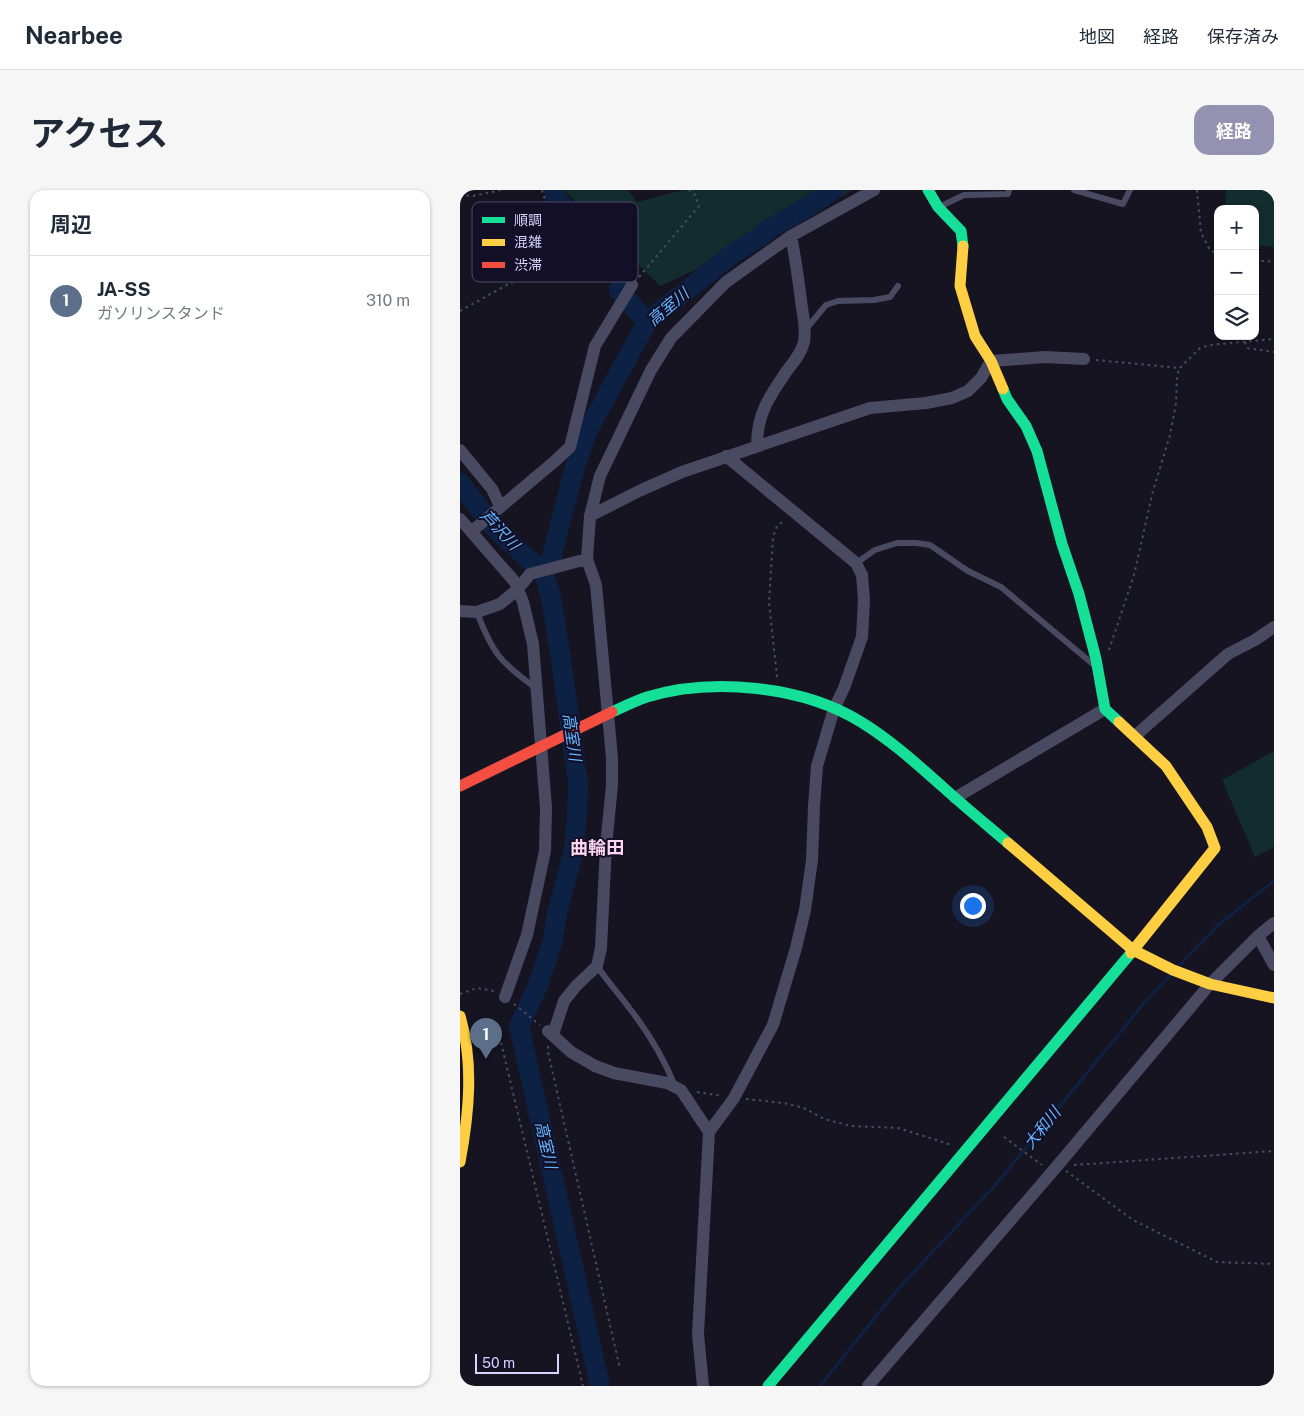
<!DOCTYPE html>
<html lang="ja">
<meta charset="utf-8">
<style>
body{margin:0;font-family:"Public Sans","Noto Sans JP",sans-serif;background:#f6f6f7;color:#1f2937}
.controls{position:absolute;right:15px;top:15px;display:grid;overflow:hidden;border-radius:10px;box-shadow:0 1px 4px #0004}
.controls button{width:45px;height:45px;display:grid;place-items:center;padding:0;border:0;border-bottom:1px solid #e0e1e3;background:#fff;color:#1f2937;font:25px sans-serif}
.scale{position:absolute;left:15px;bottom:12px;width:84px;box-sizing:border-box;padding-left:5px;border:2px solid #d9d4ff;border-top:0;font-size:14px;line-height:18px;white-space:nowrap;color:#d9d4ff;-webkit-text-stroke:4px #130f26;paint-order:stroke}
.you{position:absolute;left:512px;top:715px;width:18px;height:18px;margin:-12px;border:4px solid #fff;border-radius:50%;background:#1a73e8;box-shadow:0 0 0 8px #1a73e833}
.badge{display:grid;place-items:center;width:32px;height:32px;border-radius:50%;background:#9591b1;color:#fff;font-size:16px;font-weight:700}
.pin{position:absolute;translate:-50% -41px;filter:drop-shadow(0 1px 2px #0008)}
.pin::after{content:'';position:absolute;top:26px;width:18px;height:15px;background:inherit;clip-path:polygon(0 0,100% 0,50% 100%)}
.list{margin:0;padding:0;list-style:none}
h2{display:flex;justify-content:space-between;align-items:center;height:65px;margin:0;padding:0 20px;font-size:21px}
h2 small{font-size:16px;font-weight:400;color:#747a83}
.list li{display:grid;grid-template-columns:32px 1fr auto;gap:15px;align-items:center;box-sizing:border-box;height:90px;padding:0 20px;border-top:1px solid #e0e1e3}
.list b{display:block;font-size:19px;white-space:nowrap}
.list p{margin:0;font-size:16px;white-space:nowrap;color:#747a83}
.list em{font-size:16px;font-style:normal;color:#747a83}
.icon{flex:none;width:28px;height:28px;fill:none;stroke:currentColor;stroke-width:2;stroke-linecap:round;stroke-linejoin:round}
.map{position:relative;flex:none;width:814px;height:1196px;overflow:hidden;border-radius:15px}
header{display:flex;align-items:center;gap:30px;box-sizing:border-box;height:70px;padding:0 25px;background:#fff;border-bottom:1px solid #e0e1e3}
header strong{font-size:24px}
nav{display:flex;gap:28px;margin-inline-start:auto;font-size:18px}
.intro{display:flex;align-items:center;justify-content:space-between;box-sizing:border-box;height:120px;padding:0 30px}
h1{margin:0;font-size:35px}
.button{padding:12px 22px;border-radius:15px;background:#9591b1;color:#fff;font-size:18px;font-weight:700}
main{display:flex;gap:30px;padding:0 30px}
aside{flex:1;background:#fff;border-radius:15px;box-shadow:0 1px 4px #0004}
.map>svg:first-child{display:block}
.green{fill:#132c2d}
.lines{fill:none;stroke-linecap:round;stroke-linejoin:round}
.stream{stroke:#0d2144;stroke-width:3}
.river{stroke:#0d2144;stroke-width:20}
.path{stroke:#44505f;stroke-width:2;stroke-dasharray:2.5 4;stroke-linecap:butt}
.lane{stroke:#4a4962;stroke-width:6}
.street{stroke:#4a4962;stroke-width:12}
.fast{stroke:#16e098;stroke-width:11}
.slow{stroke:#ffcf43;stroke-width:11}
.jam{stroke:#f24e42;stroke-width:11}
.labels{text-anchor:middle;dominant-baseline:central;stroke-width:4;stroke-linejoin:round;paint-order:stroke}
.water-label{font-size:16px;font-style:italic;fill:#62b6ff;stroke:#130f26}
.quarter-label{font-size:18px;font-weight:bold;fill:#ffd6f0;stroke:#130f26}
.key{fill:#130f26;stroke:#4e4a67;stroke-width:1}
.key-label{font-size:14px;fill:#d9d4ff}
</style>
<header>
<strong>Nearbee</strong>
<nav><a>地図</a><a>経路</a><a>保存済み</a></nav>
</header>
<div class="intro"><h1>アクセス</h1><a class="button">経路</a></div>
<main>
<aside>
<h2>周辺<small></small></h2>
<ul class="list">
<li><span class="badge" style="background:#5c6f8a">1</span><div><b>JA-SS</b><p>ガソリンスタンド</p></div><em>310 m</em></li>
</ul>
</aside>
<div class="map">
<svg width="814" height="1196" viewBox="0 0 814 1196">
<rect width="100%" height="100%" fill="#161421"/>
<path class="green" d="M104,0h64l9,12 46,-12h169l-50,31 -142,65z
M766,0h48v57l-19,-2v-36h-30z
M814,561v96l-19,10 -33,-77z"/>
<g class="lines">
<path class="stream" d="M720,775l38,-40 56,-44
M360,1196l79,-98 99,-106 147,-180 25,-27"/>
<path class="river" d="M94,0l2,9 69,77 -6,14 28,32
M0,293l33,43 51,48
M140,1196l-81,-360 18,-38 16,-48 4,-27 17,-63 3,-36 1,-31 -17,-124 -10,-62 -7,-23 7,-15 24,-92 13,-37 59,-108 84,-67 33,-21 3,-4 42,-24 24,-16"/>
<path class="path" d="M737,0l4,43 9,17 8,4
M0,5l13,1 28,-6
M795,70l19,2
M179,87l60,-71 -4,-11 -6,-5
M0,121l61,-34 19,-7 18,-14 14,-21 2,-9c-18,-9 -27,-17 -32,-36
M785,152l2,6 27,4
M636,170l84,8 20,-20 9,-3 65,-6
M649,460l25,-75 19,-84 17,-56 6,-32 1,-28 3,-7
M317,487l-8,-74 4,-66 4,-11 8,-6
M0,804l17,-6 17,3
M54,814l26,21
M38,840l85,356
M88,856v6l72,317
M237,902l25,4
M286,909l38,4 20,5 20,11 27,7 47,2 54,17
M544,947l38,28
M614,975l200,-14
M606,981l67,49 84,42 57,2"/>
<path class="lane" d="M614,0l49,14 7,-14
M479,17l25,-12 44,-1 1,-4
M346,139l20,-24 12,-4 36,-1 16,-3 8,-11
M396,373l19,-13 22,-7h19l14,2 38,26 33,16 93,78
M17,422c15,41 24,51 59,76
M137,776c10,15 22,28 33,43 18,23 34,50 45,77"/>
<path class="street" d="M297,255c0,-31 12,-48 29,-73 7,-9 15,-18 18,-30 2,-11 0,-23 -2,-34 -3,-24 -6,-48 -11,-72
M0,260l32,39 8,17
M130,326l49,-25 43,-19 188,-64 56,-5 26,-5 16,-7 13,-13 10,-17 54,-4 39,2
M0,329l55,63 8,20 10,42 13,164 -1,43 -18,84 -22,62
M11,342l84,-71 15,-14 25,-101 37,-61
M0,421l17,1 23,-8 18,-15 12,-15 57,-15
M675,546l93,-82 27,-14 19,-13
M495,608l150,-89
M798,746l16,29
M88,841l23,21 24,14 19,7 53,10 14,7 28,42 -11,202 5,52
M93,845l11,-34 12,-15 21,-20 4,-18 5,-102 6,-61v-27l-16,-173 -9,-26 3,-43 10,-40 51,-106 20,-32 55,-56 65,-46 83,-46
M249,942l25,-34 39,-73 23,-77 9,-38 7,-50 2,-54 3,-40 17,-57 10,-21 18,-51 2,-37 -2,-25 -6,-12 -130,-107
M408,1196l190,-221 152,-181 48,-48 16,-13"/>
<path class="fast" d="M468,0l10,17 23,24 2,15
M543,199l4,10 19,27 11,25 25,93 17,50 17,65 9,50 14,13
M152,522c11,-5 23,-11 35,-15 65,-20 156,-11 214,25 31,19 57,43 83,66 21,19 43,37 64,55
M308,1196l363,-433"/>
<path class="slow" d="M503,56l-3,40 15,50 16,25 12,28
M659,532l47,44 41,61 8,21 -84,105
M548,653l125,107 40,20 37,14 64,14
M0,826c14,47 9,98 0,146"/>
<path class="jam" d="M0,596l152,-74"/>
</g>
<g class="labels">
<g class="water-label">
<text transform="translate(208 117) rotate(-40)">高室川</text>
<text transform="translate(40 340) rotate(47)">芦沢川</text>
<text transform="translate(112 547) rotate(82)">高室川</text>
<text transform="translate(582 938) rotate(-51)">大和川</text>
<text transform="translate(86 955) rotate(77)">高室川</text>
</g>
<g class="quarter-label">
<text x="137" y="657">曲輪田</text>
</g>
</g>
<rect x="12" y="12" width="166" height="80" rx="8" class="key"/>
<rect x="22" y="27" width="23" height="6" fill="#16e098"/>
<rect x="22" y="49" width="23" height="7" fill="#ffcf43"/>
<rect x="22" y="72" width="23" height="6" fill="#f24e42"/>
<g class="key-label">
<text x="54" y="35">順調</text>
<text x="54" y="57">混雑</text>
<text x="54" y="80">渋滞</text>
</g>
</svg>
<div class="controls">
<button>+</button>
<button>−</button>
<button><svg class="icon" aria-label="layers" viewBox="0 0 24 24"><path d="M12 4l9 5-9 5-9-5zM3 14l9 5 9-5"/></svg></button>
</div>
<div class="scale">50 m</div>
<div class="you"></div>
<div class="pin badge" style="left:26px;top:869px;background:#5c6f8a">1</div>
</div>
</main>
